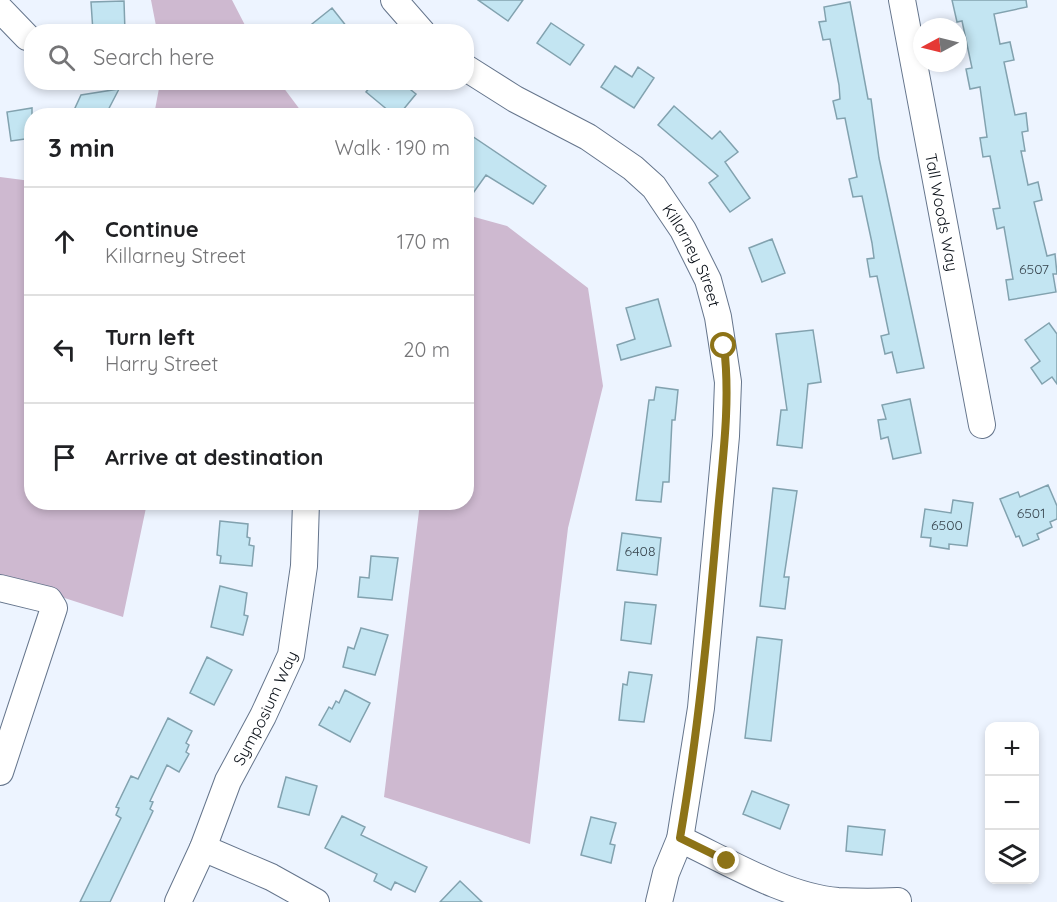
<!DOCTYPE html>
<meta charset="utf-8">
<style>
body{margin:0;font-family:Quicksand,sans-serif;background:#f6f6f6;color:#202124}
.controls{position:absolute;right:18px;bottom:18px;display:grid;overflow:hidden;border-radius:12px;box-shadow:0 3px 9px #0003}
.controls button{width:54px;height:54px;display:grid;place-items:center;padding:0;border:0;border-bottom:2px solid #e0e0e0;background:#fff;color:#202124;font:30px sans-serif}
.compass{position:absolute;left:913px;top:18px;width:54px;height:54px;border-radius:50%;background:#fff;box-shadow:0 3px 9px #0003;rotate:263deg}
.stop{position:absolute;width:18px;height:18px;margin:-14px;border:4px solid #8d7317;border-radius:50%;background:#fff}
.stop.end{background:#8d7317;border-color:#fff;box-shadow:0 2px 6px #0008}
.list{margin:0;padding:0;list-style:none}
h2{display:flex;justify-content:space-between;align-items:center;height:78px;margin:0;padding:0 24px;font-size:26px}
h2 small{font-size:20px;font-weight:400;color:#757577}
.list li{display:grid;grid-template-columns:39px 1fr auto;gap:18px;align-items:center;box-sizing:border-box;height:108px;padding:0 24px;border-top:2px solid #e0e0e0}
.list b{display:block;font-size:22px;white-space:nowrap}
.list p{margin:0;font-size:20px;white-space:nowrap;color:#757577}
.list em{font-size:20px;font-style:normal;color:#757577}
.icon{flex:none;width:33px;height:33px;fill:none;stroke:currentColor;stroke-width:2;stroke-linecap:round;stroke-linejoin:round}
.map{position:relative;flex:none;width:1057px;height:902px;overflow:hidden}
.search{position:absolute;background:#fff;box-shadow:0 3px 9px #0003;left:24px;top:24px;width:450px;height:66px;display:flex;align-items:center;gap:15px;box-sizing:border-box;padding:0 21px;border-radius:24px;color:#757577;font-size:22px}
.panel{position:absolute;background:#fff;box-shadow:0 3px 9px #0003;left:24px;top:108px;width:450px;height:402px;border-radius:24px}
.map>svg:first-child{display:block}
.green{fill:#ceb9d0}
.building{fill:#c3e5f2;stroke:#82a2af;stroke-width:1.5}
.lines{fill:none;stroke-linecap:round;stroke-linejoin:round}
.minor-casing{stroke:#65758c;stroke-width:28}
.minor{stroke:#fff;stroke-width:26}
.route{stroke:#8d7317;stroke-width:8}
.labels{text-anchor:middle;dominant-baseline:central;stroke-width:6;stroke-linejoin:round;paint-order:stroke}
.number-label{font-size:14px;fill:#38454e}
.street-label{font-size:16px;fill:#0a1018;stroke:#fff}
</style>
<div class="map">
<svg width="1057" height="902" viewBox="0 0 1057 902">
<rect width="100%" height="100%" fill="#edf4ff"/>
<path class="green" d="M151,0h81l16,31h-91z
M160,83h120l24,32h-150z
M0,177l31,4 1,321 115,1 -24,114 -123,-40z
M467,215l40,11 81,62 15,98 -35,142 -38,316 -146,-47 36,-294 46,-1z"/>
<path class="building" d="M478,0h45l-15,21z
M952,0h74l1,7 -33,7 6,30 10,-2 4,18 -10,2 11,53 11,-2 2,18 -6,1 3,19h-4l7,34 10,-3 4,18 -8,2 13,54 8,-2 2,20h-4l3,18 -47,8 -3,-20 7,-1 -9,-52 -7,2 -4,-20 7,-1 -10,-52 -7,1 -3,-19 7,-1 -7,-50 -10,2 -4,-20 6,-1 -10,-47 -5,1z
M124,1l1,31h-32l-2,-30z
M850,2l18,97h3l8,59 45,210 -27,5 -5,-21 -7,2 -4,-18 8,-2 -12,-58 -7,1 -3,-18 7,-1 -2,-15 -10,-47 -9,1 -4,-18 8,-2 -8,-39 -4,-20 -8,1 -4,-18 7,-2 -1,-14 -9,-46 -7,1 -4,-18 7,-1 -2,-14z
M332,8l19,24h-49z
M551,23l33,22 -14,20 -33,-22z
M615,66l17,11 6,-10 16,11 -20,30 -33,-21z
M374,82h27l15,12 -18,22h-3l-29,-24z
M119,89l-14,27h-15l-15,-8 6,-13z
M674,106l38,33 8,-8 18,21 -13,10 25,36 -20,14 -21,-29 9,-7 -60,-51z
M32,108v30l-21,3 -4,-29z
M466,132l80,54 -13,18 -47,-29 -20,28z
M772,239l13,34 -23,9 -13,-34z
M658,299l13,47 -50,14 -4,-15 18,-6 -9,-31z
M1049,323l8,11v50l-5,-7 -10,7 -11,-16 9,-7 -15,-21z
M813,330l8,52 -13,2 -6,64 -25,-3 4,-35h6l-11,-76z
M656,387l22,3 -3,30h-3l-3,62h-6l-2,20 -25,-2 13,-100h5z
M910,399l11,54 -28,6 -5,-22 -7,2 -3,-19 8,-1 -4,-14z
M1048,485l9,21v13l-7,3 2,5 -15,7 2,5 -16,7 -4,-10 -3,1 -16,-38 18,-7 2,5z
M773,488l24,3 -13,86h5l-4,32 -25,-3z
M953,500l20,3 -6,43 -18,-2v5l-19,-3 1,-8 -10,-1 4,-28 26,4z
M220,521l28,3 -1,13 3,1 -1,7 5,1 -2,20 -32,-3 1,-7 -4,-1z
M622,533l39,5 -4,37 -40,-5z
M371,556l27,2 -6,42 -34,-3 2,-20 9,1z
M220,586l27,7 -3,22 4,1 -5,19 -32,-8z
M625,602l31,3 -5,39 -30,-4z
M361,628l27,7 -13,40 -32,-8 5,-20 6,2z
M757,637l25,3 -11,101 -26,-3z
M207,657l25,13 -18,35 -24,-12z
M629,672l23,3 -8,47 -25,-2 4,-36 4,1z
M345,690l25,13 -20,39 -31,-17 10,-18 3,2 4,-8 3,2z
M168,718l24,13 -6,12 3,2 -3,7 3,2 -10,18 -12,-7 -17,36 3,1 -3,7 3,2 -43,91h-30l41,-84 -5,-3 3,-7 -3,-1 15,-31 7,3z
M286,777l31,9 -8,29 -31,-8z
M752,791l37,14 -9,24 -37,-15z
M342,816l23,11 -4,8 66,32 -12,25 -20,-10 -4,8 -17,-9 3,-7 -52,-26z
M591,817l25,6 -6,21 5,1 -4,18 -30,-8z
M848,826l37,4 -3,25 -36,-4z
M460,881l22,21h-42z"/>
<g class="lines">
<defs>
<g id="minor">
<path d="M394,0l28,32"/>
<path id="s1" d="M902,0l80,425"/>
<path d="M0,9l27,28"/>
<path id="s2" d="M466,68l49,31 73,38 45,31 21,19 29,43 25,50 10,37 10,65 -2,54 -25,272 -21,131 -14,34 -7,29"/>
<path d="M0,588l49,12 5,8 -54,164"/>
<path d="M680,839c47,22 106,58 158,62 19,1 40,1 60,0"/>
<path d="M203,848l68,29 45,25"/>
<path id="s3" d="M178,902l25,-54 25,-67 35,-65 28,-61 13,-89 2,-64"/>
</g>
</defs>
<use href="#minor" class="minor-casing"/>
<use href="#minor" class="minor"/>
</g>
<g class="lines">
<path class="route" d="M724,346c7,59 -2,117 -7,177 -9,106 -19,210 -37,315l47,23"/>
</g>
<g class="labels">
<g class="number-label">
<text x="1034" y="269">6507</text>
<text x="1031" y="513">6501</text>
<text x="947" y="525">6500</text>
<text x="640" y="551">6408</text>
</g>
<g class="street-label">
<text stroke="none"><textPath href="#s1" startOffset="216">Tall Woods Way</textPath></text>
<text stroke="none"><textPath href="#s2" startOffset="302">Killarney Street</textPath></text>
<text stroke="none"><textPath href="#s3" startOffset="213">Symposium Way</textPath></text>
</g>
</g>
</svg>
<div class="controls">
<button>+</button>
<button>−</button>
<button><svg class="icon" aria-label="layers" viewBox="0 0 24 24"><path d="M12 4l9 5-9 5-9-5zM3 14l9 5 9-5"/></svg></button>
</div>
<svg class="compass" viewBox="-18 -18 36 36"><path d="M0-13l5 13h-10z" fill="#e53935"/><path d="M0 13l5-13h-10z" fill="#757577"/></svg>
<div class="stop" style="left:724px;top:346px"></div>
<div class="stop end" style="left:727px;top:861px"></div>
<div class="search"><svg class="icon" aria-label="search" viewBox="0 0 24 24"><circle cx="10" cy="10" r="6"/><path d="M15 15l6 6"/></svg>Search here</div>
<section class="panel">
<h2>3 min<small>Walk · 190 m</small></h2>
<ul class="list">
<li><svg class="icon" aria-label="ahead" viewBox="0 0 24 24"><path d="M12 20V5M6 11l6-6 6 6"/></svg><div><b>Continue</b><p>Killarney Street</p></div><em>170 m</em></li>
<li><svg class="icon" aria-label="left" viewBox="0 0 24 24"><path d="M17 20v-9H6M10 6l-5 5 5 5"/></svg><div><b>Turn left</b><p>Harry Street</p></div><em>20 m</em></li>
<li><svg class="icon" aria-label="arrive" viewBox="0 0 24 24"><path d="M6 21V4h12l-3 4 3 4H6"/></svg><div><b>Arrive at destination</b></div></li>
</ul>
</section>
</div>
